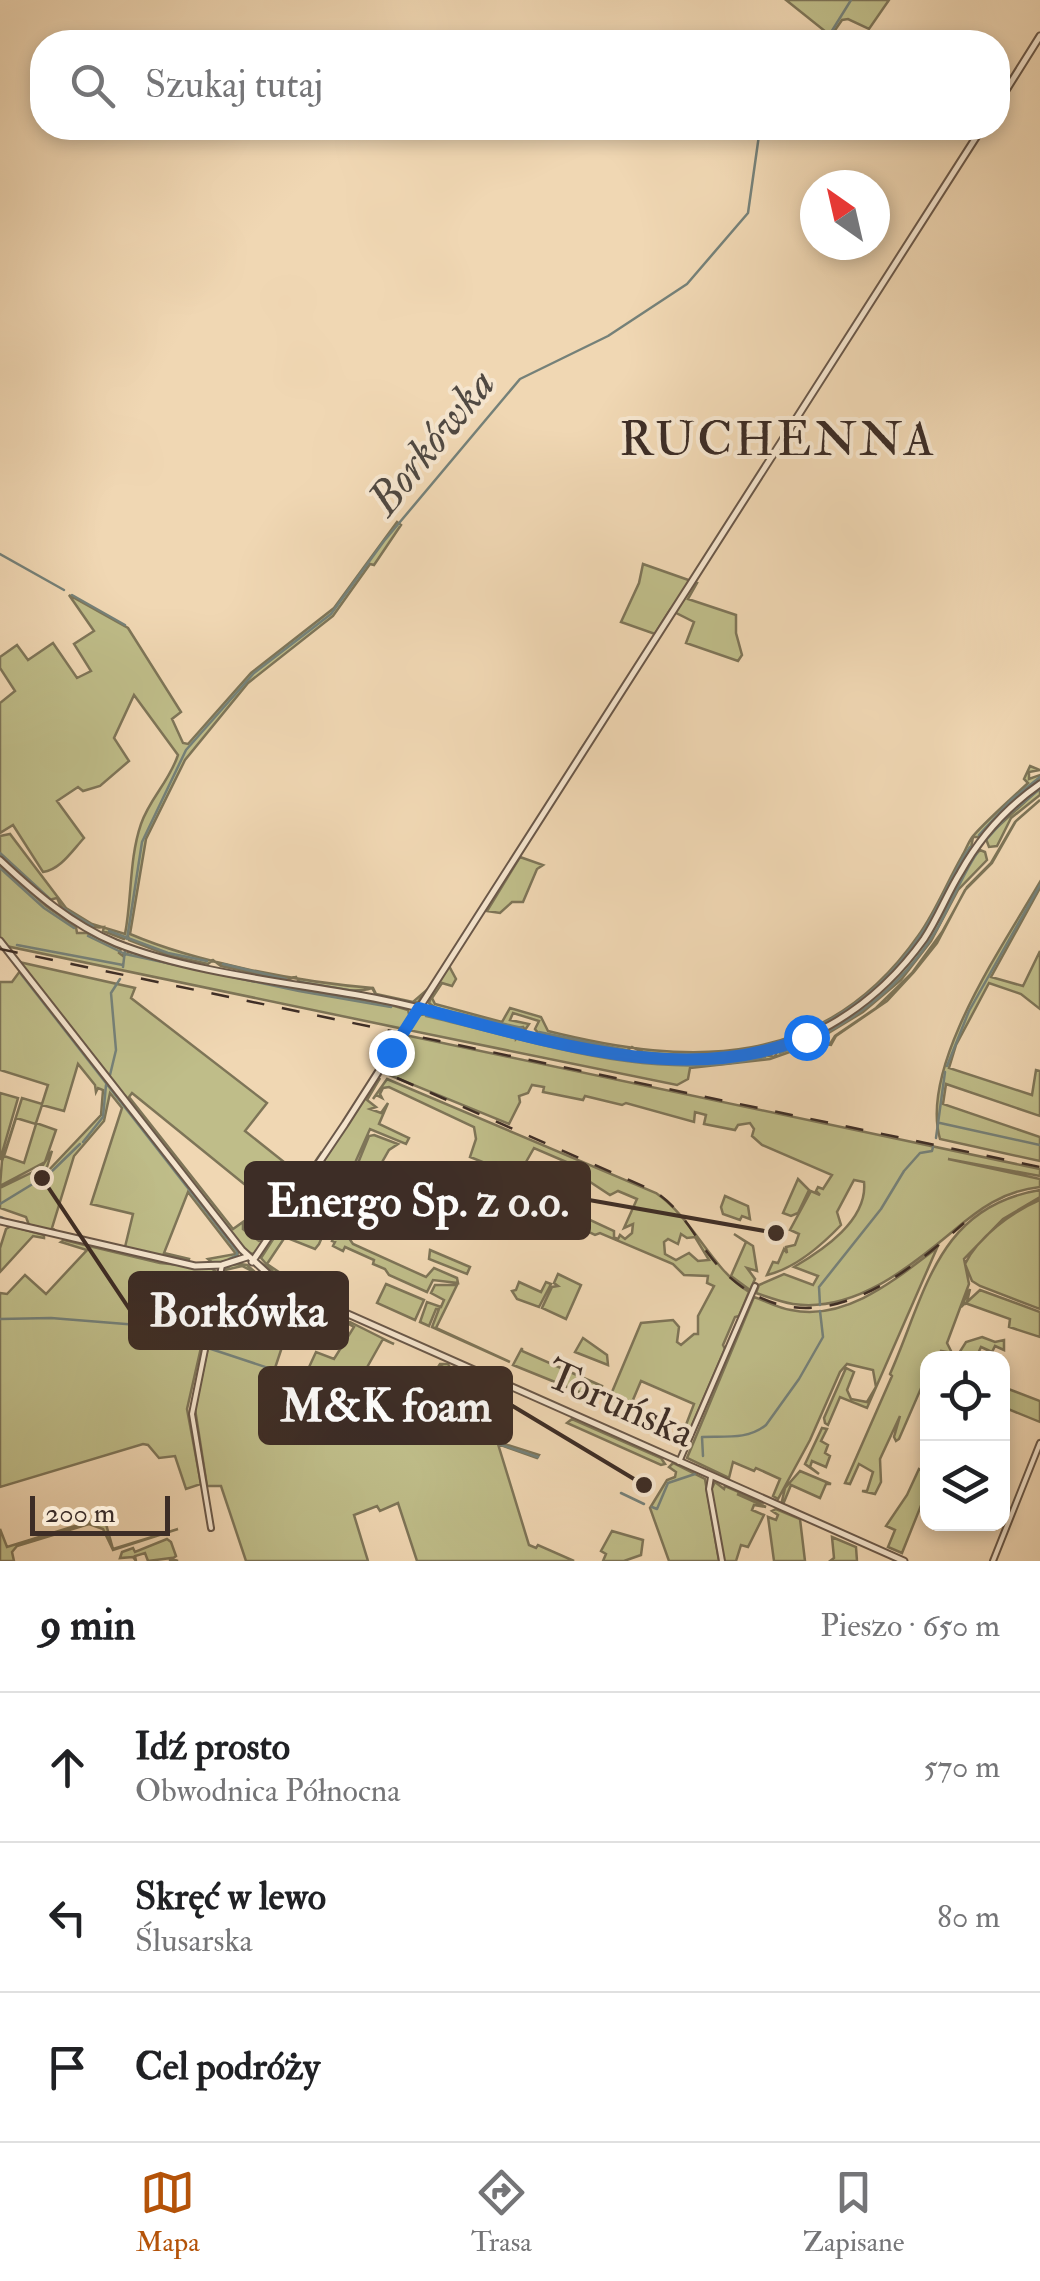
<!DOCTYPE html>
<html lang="pl">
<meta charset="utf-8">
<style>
body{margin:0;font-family:"IM FELL Double Pica",serif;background:#f6f6f6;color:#202124}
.controls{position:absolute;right:30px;bottom:30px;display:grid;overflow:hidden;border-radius:20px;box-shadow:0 5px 15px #0003}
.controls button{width:90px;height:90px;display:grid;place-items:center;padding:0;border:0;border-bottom:2px solid #e0e0e0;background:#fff;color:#202124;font:50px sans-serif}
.compass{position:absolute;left:800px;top:170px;width:90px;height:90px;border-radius:50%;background:#fff;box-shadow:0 5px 15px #0003;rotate:326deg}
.scale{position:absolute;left:30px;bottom:25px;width:140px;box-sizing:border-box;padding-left:10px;border:5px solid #3d2d26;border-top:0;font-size:28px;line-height:35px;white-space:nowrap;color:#3d2d26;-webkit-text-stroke:8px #f5e5ce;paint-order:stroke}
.stop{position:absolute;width:30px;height:30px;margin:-22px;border:8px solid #1a73e8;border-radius:50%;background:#fff}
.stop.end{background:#1a73e8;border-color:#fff;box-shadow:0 2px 10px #0008}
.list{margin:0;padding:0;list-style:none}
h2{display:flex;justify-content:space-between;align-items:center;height:130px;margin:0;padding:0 40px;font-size:42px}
h2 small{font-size:32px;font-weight:400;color:#757577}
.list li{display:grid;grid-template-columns:65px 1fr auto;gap:30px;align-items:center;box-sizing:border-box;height:150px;padding:0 40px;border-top:2px solid #e0e0e0}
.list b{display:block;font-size:38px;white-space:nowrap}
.list p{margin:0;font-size:32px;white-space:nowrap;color:#757577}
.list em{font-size:32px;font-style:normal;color:#757577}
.icon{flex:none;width:55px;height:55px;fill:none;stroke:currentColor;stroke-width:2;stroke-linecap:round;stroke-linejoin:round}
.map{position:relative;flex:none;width:1040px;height:1561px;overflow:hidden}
.search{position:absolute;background:#fff;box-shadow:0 5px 15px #0003;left:30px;right:30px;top:30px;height:110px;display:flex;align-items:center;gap:25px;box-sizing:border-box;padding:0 35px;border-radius:40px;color:#757577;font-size:38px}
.sheet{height:580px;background:#fff}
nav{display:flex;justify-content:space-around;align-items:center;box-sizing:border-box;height:140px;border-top:2px solid #e0e0e0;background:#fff;font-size:28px;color:#757577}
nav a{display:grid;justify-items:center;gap:5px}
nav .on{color:#b45309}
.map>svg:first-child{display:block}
.green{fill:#bfbd89;stroke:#7e7558;stroke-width:2.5;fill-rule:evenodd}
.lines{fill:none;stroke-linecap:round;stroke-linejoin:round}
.stream{stroke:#758179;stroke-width:2.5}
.minor-casing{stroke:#6a5849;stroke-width:8}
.tertiary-casing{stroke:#6a5849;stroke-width:9}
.minor{stroke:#f5e5ce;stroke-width:4}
.tertiary{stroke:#f5e5ce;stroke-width:5}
.rail{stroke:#3d2d26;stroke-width:2.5;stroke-dasharray:18 18;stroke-linecap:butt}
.route{stroke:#1a73e8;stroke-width:12}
.labels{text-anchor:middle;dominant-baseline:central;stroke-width:8;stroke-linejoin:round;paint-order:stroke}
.street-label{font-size:42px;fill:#3d2d26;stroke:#f5e5ce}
.water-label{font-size:45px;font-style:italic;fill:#504942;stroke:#f5e5ce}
.quarter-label{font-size:48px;letter-spacing:2.5px;fill:#3d2d26;stroke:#f5e5ce}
.leader{fill:none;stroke:#3d2d26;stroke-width:4}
.callout-dot{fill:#3d2d26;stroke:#f5e5ce;stroke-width:4}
.callout{fill:#3d2d26;stroke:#3d2d26;stroke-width:4}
.callout-label{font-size:45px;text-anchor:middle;font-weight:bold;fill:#fff}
</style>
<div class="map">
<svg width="1040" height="1561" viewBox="0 0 1040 1561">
<rect width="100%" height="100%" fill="#f0d7b3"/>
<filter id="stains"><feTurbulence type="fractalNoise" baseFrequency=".002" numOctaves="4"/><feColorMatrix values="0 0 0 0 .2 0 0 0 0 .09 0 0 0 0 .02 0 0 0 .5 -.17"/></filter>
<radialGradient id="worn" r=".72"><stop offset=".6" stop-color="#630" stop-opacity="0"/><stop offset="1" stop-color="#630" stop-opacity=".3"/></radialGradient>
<path class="green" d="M786,0h103l-20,29 -21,-10 -6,1 -11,16z
M397,522l4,3 -27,40 -4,-1 -37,52 -85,67 -63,77 -39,79 -16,95c68,29 169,48 243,54l3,6 37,8 15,-13 -10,13 -4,1 -38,-8 -4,-7c-21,7 -56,-2 -73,-6l-3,-5 -10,3 -65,-14 -8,-6 -5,4 -40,-9 -39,-15 -1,-4 -4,3 -21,-8 1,-4c-16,3 -42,-13 -47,-29l-8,2 -49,-44v-20l10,-2 56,74 26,16 33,10c7,-36 4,-75 16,-110 9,-26 28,-42 37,-69l-44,-60 -20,43 15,23 -29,25 -17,5 -5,-4 -21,14 27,37c-12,13 -24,32 -41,34l-30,-47 -13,8v-130l15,-12 -15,-23v-11l17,-12 11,15 25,-17 24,35 14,-7 -17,-27 20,-13 -25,-36 59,33 53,84 -9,7 11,24 5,1 63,-71 83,-65z
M643,564l54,19 -9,16 48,16v18l6,22 -4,6 -52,-18 8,-21 -24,-12 -15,24 -34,-12 18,-39z
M1030,766l10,4 -11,2v7l11,-4v4l-36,31 -25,27h-6l-2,11c-16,26 -28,54 -44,80 -48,74 -126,122 -215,128 -26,2 -59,4 -80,-9l-6,4 -87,-17 -4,-5 4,-8 -26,-8 -3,7 19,4 -4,6 -2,-3c-16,3 -81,-11 -94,-24l4,-12 16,-25 7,13 -4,7 -10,-3 -10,15 3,6 67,18 8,-14 31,9 7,14c143,36 276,39 370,-95 18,-25 29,-54 44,-80 4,-6 6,-14 11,-20 17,-19 37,-36 55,-53l-4,-4z
M1040,788v7l-29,23 -14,28 -8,1 -3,-8 6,-7z
M1040,800l-24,21 -24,42 -27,27 -28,53 -23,29 -27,29 -51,35 -5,9 -16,-2 -45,16 -80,9 -2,11 -11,6 -269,-55 12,-15 7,-1 89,22v3l2,-2c82,16 163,38 247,18l10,2 2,-6c65,-24 119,-61 156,-121 15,-25 26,-51 42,-75l5,-5 5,2 2,8 -29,30 -27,51 -30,39 -38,32 -46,28 13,4 5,-8 41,-28 36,-35 30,-41 25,-45 24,-24 24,-41z
M520,857l23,8 -6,4 -14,33h-11l-12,11 -13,-2z
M0,865l46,41 30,21 1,6h10l34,16 -2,4 4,3 6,-4 156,35 106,18 17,5 2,8 -6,11 -398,-83 -6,-8z
M1040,882v6l-49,89 32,9 17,-35v58l-19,-15 -32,-11 -33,62 -7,23 83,27 4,-25 4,1v45l-94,-32 -3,20 97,33v24l-100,-22c-21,-73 64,-195 100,-257z
M19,962l116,26 -4,10 136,105 -22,28 59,47 17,-25 2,2 -63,96 -8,3 -7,-4zM132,1093l127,103 10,-11 20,16 -12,21 -14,-8 -8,3 16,12 -5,11 -7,1 -16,-12v-7l-10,7 -104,-132z
M20,971l218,280 -1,7 -23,6 -6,-5 28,-5 -48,-62 -24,61 25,6 -1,3 -1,-3 -22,-4 -3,2 -37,-10 8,-33 -42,-10 31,-96 -12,-15 -6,28 -30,35 -22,72 7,5 -30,-8 -3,-8 -26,-9v-20l41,-20 11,-17 -5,16 -5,4 4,2 55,-58 2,-25 -5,-2 -2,4 -1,-7 -17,-21 -14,47 -22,-6 -6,18 20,7 -11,32 -45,24 2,-25 20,-63 20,6 6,-19 -48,-15v-88h12zM16,1118l20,6 -12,39 -20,-7z
M405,1035l635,134v7l-92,-17 92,20v8c-37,4 -61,22 -88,45 -43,36 -99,81 -159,72 -12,-2 -25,-7 -37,-11l3,-8 25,-11 29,11 5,-9 -24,-9c29,-17 74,-47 70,-85l-10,-2 -17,32 4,13c-20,21 -45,43 -74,50l6,-13 5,1 6,-14 3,4 -1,-6 9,-2 4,-11 -9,-4 21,-39 9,4 -4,-4 2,-4 5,2 9,-14 -70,-30 -10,-9 2,-7 -4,-6 -12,2 -3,5 -31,-6 2,-9 -11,-3 -1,10 -68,-19 -4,2 -37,-9 -2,4 -40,-8 1,-5 -12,-2 -4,8 -9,3 1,6 -11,22 -125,-51v-6z
M380,1078l-13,22 9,7 -6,2 11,4 7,-10 -9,21 30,14 -3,6 -36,-15 -51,115 -4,5 -30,-12 -18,27 31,21 -5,3 -32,-22 -1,-4 15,12 -14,-16 114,-177z
M387,1079l269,114c39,27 53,74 93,99l-10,24 -4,1 -12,28 2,4 -35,81h-6l10,-26 -53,-23 -14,33 -20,-11 7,-9 -2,-2 29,-69 32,-3 6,7 -2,15 4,3 13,-11h4v-18l16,-30 -7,-3 1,-7 -24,-1 -11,-11 -73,-31 -5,2 -15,-7 6,-13 4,5 24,11v6l4,2 2,-4 5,4 7,-6 1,-9 -9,4 13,-29 -19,-8 -8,4 -32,-21 7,5 -4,7 -17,-7 7,-15 -37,-16 -16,28 -48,-19 6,-18 -2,-12 -85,-40 -6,1 -3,6 2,4 -6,-3 -3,4zM681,1234l6,4 8,-1 14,23 -11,1 -9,-8 -13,7 -11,-6 -1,-12 4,-3 10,5z
M0,1093l18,5 -18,62z
M374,1135l24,9 -9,6 -12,21 -3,-1 -14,32 -15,-7 24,-59z
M798,1179l11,11 -11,23 -7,3 -8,-3z
M1040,1190v7l-37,22 -39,40 5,25 -22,59 5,10 -11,-2 -4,7h-9l-3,29 -3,-1 -23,53 -3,2 -2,-4 6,-21 -20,43 1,23 -6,12 -13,-3h5l6,-19 -14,-8 -9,20 -5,-1 47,-107 -2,-2c36,-81 47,-167 150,-184z
M725,1196l23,10 2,13 -8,-3 -2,4 -17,-6 -2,-7z
M1040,1200v109l-60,-23 -8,-5 -7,-17c13,-27 47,-52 75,-64z
M11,1226l33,9v3l-11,-2 -33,36v-24l6,-19z
M342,1228l11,16 73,33 8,-9 23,10 1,5 -25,-3 -6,12 -38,-17 -4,-6 -12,-5 1,-4 -29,-13 -2,4 -10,-5 2,-4 -3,-1 5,-12z
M734,1234l19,12 4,25 -10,-3 8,11 -5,11 -19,-14 15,-34z
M64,1240l96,23 51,5 7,5 -31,136 14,75 -15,5 -11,-33 -16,2 -11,-13 -5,-1 -143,43v-194l7,1 18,-19 21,19 41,-44 -26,-8z
M937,1248l-70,160 -27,-11 -12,28 -3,-2 -1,-5 22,-50 8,4 -7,18 4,9 16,3 9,-15 -3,-17 -26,-6 -7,8 -30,68 -32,59 -5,-3 7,-17 -24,-11 -2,3 -21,-9 -4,16 -42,-20 67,-161c12,4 24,11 37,13 55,12 106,-32 146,-62z
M430,1250l40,17 -3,7 -38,-15z
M240,1264l7,1 9,8 -14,-7 -17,4 -3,16 9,4 2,-4 31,17 11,-14 -9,-7 2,-2 47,27 -18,-5 -22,66 29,10 12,-26 18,7 20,-32 -7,-4 3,-1 44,22 -11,-5 -31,55 56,19 32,-49h8l4,7 -11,-5 -31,46 4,2 9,-5 8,4 31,-42 -32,49 109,35 -2,3 -39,-14 31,101 7,3 2,-3 36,16h-157l-19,-58 -18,8 -3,-5 -23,9 14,46h-122l-25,-75h-14l-12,-77 29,-139 7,-5z
M558,1274l23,11 -15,34 -24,-11 10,-21 6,-1 -4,-3z
M519,1282l22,10 5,-10 5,2 -12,23 -22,-8 -5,-8 4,-1z
M386,1284l38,16 -9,20 -38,-17z
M435,1285h22l-21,43 74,34 -78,-35 7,-18h-3l-7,17 -9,-4 7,-20 14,5 3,-7 -13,-7z
M970,1289l-3,13 13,-12 60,22v25l-31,-10 1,-8 -45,-16 -4,4z
M982,1337l13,5 9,-2v10l-9,-4 -3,6 -11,-5 -5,11h-17v-5l7,-11z
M583,1338l24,17 1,10 -33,-13z
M522,1348v3l80,35 -5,13 -84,-34z
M1003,1387l37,14v21l-37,-15z
M572,1419l89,39 4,6 -4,1 -94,-42z
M822,1428l5,1 -6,12 7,4 -3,8 5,3 -4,11 -14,-6 -2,6 9,7 -14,-10z
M673,1463l32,16 14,82h-50l-19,-53 17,-28 8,-3 1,-5 -7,-5z
M919,1469l8,4v32l-5,-2 -20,50 -14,-6 7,-17 -9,-4 21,-31z
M800,1471l31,13h-5l-6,14 -29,-13 -7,17 -2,-1 3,-13z
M715,1482l9,7 1,-3 39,17 -27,-9 29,13 -12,-2 -2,5 12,5 -16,32 -7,-2 -5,16h-12l-13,-71z
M776,1509l24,10 5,42h-31l-6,-44 8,3 2,-5 -6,-4z
M104,1517l9,32 65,-20 -65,21 -10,-21 -14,-5 -72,22 -5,6 2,9h-14v-32l7,18z
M612,1531l31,9 -2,15 -17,6h-21l3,-7 -5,-3z
M832,1537l24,10 1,14h-27l4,-3z
M167,1539l4,3 5,14 -4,3 6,2h-8l1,-3 -23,3 -3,-8 -10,3 1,5 -3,-4 -13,1 2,-6 11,-4 2,4z"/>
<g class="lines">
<path class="stream" d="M825,42l26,-42
M0,554l64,36
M72,595l53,30
M579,752l9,-13
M979,835l32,-35 29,-23
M987,839l22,-25 31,-25
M0,853l50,46
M0,868l44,40 30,20
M63,908l30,18
M109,931l59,22 39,8
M88,936l35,17
M127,939l15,-97 44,-92 68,-77 77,-59 53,-73 136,-162 88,-43 79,-52 61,-71 12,-85
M17,945l106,20
M125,954l174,37 92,16
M223,964l63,15
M123,967l2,-17
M21,974l216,277v4l-8,4
M300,982l60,10
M433,982l1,-2
M436,1008l86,20
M426,1016c109,25 227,68 339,41
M539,1032l87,18
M641,1052c113,13 215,-20 280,-118 19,-27 30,-59 49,-87
M780,1053c65,-23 121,-64 157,-124 14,-25 24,-52 40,-76
M947,1066l22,-55 71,-126
M110,1075l6,-25 -5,-57 9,-14
M940,1123l100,22
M936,1138l9,-66
M83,1142l20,-25 3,-32
M0,1204l49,-30 31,-30
M0,1217l3,1
M18,1222l6,1
M30,1225l16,4
M50,1230h1
M820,1305l-1,-18 62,-78 23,-38 16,-18 12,-2 1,-4
M0,1319l51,-1 87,7 64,21
M208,1348l330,109
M703,1456l-1,-19c22,-1 46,3 64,-12l33,-46 24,-42 -3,-26
M621,1493l23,11
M652,1507l5,2 11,-26 27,-9"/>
<defs>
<path id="minor" d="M679,1462l76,-176
M711,1477l-2,12 13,72
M211,1528l-19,-114 30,-149
M993,1561l47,-118"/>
<path id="tertiary" d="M998,103l42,-67
M0,860c35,33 71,64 116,83 75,30 178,40 258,55 147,28 313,108 456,27 37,-21 69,-51 94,-86 14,-21 23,-45 36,-66 20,-36 47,-66 80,-89
M0,941l242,309 36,33 626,278
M0,1221l195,45 27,-1 25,-8
M252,1262l93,-138 637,-996"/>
</defs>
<use href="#minor" class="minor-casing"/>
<use href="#tertiary" class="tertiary-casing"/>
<use href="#minor" class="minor"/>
<use href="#tertiary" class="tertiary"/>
<path class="rail" d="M0,949l1040,218
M397,1078l257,113c33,21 43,54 69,80 83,81 174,12 241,-48"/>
</g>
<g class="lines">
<path class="route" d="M391,1052l28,-44c120,31 268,81 387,29"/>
</g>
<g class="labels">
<g class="street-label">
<text transform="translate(620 1404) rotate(24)">Toruńska</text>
</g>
<g class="water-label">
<text transform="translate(432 442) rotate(-51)">Borkówka</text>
</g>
<g class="quarter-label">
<text x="778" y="440">RUCHENNA</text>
</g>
</g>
<path class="leader" d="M776 1233L589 1200M42 1178L130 1310M644 1485L511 1405"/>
<g class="callout-dot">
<circle cx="776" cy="1233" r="10"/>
<circle cx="42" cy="1178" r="10"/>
<circle cx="644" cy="1485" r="10"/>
</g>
<g class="callout">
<rect x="246" y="1163" width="343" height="75" rx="10"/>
<rect x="130" y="1273" width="217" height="75" rx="10"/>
<rect x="260" y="1368" width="251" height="75" rx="10"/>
</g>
<g class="callout-label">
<text x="418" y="1216">Energo Sp. z o.o.</text>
<text x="238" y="1326">Borkówka</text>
<text x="386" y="1421">M&amp;K foam</text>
</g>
<rect width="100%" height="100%" filter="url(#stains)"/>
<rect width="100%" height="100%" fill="url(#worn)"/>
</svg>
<div class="controls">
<button><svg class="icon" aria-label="locate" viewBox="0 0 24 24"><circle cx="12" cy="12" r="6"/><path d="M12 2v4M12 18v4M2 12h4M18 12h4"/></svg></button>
<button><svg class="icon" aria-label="layers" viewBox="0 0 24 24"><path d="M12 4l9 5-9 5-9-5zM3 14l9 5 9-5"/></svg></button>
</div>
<svg class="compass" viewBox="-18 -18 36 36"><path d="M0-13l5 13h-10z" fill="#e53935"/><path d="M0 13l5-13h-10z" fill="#757577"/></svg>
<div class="scale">200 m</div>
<div class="stop" style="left:806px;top:1037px"></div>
<div class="stop end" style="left:391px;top:1052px"></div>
<div class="search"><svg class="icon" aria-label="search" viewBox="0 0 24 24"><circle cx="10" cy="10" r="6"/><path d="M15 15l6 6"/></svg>Szukaj tutaj</div>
</div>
<section class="sheet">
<h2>9 min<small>Pieszo · 650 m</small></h2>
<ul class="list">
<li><svg class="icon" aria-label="ahead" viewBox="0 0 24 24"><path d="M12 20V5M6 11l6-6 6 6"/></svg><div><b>Idź prosto</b><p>Obwodnica Północna</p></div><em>570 m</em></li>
<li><svg class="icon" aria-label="left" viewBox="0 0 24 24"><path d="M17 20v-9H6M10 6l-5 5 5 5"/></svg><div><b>Skręć w lewo</b><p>Ślusarska</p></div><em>80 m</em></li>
<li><svg class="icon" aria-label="arrive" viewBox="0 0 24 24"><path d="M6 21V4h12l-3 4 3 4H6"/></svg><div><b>Cel podróży</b></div></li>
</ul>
</section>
<nav>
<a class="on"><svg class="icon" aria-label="map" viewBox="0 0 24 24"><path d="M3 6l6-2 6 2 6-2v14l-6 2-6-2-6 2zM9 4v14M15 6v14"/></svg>Mapa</a>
<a><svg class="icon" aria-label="directions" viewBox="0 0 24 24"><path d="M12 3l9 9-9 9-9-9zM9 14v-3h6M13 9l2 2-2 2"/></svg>Trasa</a>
<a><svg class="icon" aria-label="saved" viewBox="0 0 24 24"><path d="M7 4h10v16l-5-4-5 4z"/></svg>Zapisane</a>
</nav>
